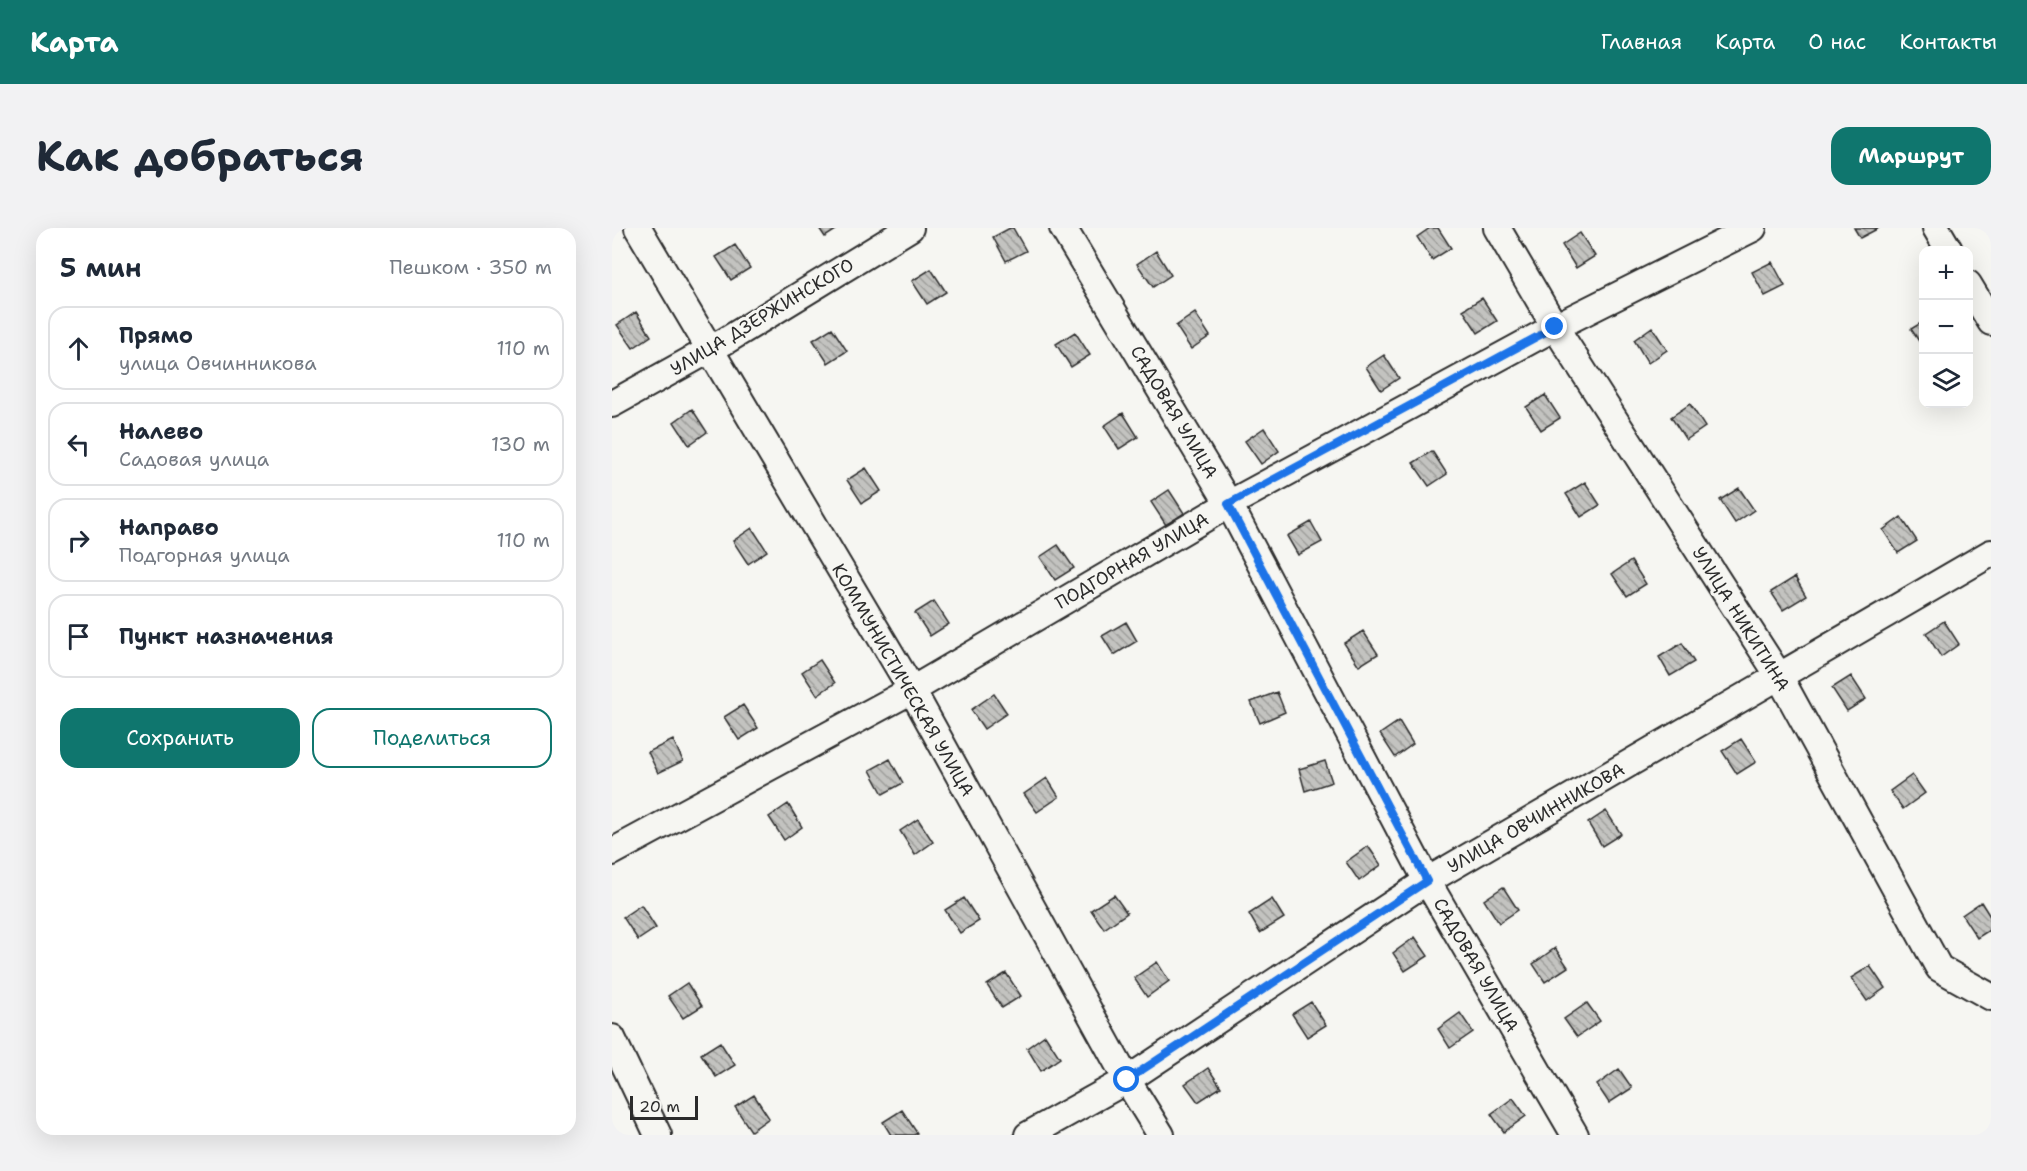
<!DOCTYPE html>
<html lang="ru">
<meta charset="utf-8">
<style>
body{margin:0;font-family:"Shantell Sans",sans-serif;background:#f2f2f3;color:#1f2937}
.controls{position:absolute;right:18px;top:18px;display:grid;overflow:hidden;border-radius:12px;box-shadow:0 6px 24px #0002}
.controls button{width:54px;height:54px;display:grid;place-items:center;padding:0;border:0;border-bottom:2px solid #e0e1e3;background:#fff;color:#1f2937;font:30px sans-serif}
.scale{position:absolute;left:18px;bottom:15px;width:68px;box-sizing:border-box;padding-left:6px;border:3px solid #2b2b2b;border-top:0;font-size:16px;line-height:21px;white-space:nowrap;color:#2b2b2b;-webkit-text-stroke:4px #f6f6f2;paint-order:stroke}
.stop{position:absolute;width:18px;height:18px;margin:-14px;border:4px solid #1a73e8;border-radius:50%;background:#fff}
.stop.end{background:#1a73e8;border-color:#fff;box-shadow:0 2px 6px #0008}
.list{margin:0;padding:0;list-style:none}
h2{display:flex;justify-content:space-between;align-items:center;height:78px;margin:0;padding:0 24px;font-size:26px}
h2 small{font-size:20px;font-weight:400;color:#747a83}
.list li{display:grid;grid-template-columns:39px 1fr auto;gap:18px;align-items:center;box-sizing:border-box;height:84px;margin:0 12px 12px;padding:0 12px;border:2px solid #e0e1e3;border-radius:18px}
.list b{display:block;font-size:22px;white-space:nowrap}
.list p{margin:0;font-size:20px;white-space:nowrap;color:#747a83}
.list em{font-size:20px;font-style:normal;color:#747a83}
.actions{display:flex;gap:12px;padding:18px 24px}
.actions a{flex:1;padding:14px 0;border:2px solid #0f766e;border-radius:18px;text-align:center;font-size:21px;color:#0f766e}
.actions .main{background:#0f766e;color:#fff}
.icon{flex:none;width:33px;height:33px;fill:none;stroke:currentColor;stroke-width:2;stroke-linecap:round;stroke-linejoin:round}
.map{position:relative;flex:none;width:1379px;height:907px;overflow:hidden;border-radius:18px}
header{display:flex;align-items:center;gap:36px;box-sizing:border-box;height:84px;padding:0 30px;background:#0f766e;color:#fff}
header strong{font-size:28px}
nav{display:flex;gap:33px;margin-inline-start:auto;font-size:21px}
.intro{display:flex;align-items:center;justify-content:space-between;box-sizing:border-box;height:144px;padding:0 36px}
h1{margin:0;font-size:42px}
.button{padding:15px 27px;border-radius:18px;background:#0f766e;color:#fff;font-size:21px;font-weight:700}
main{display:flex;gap:36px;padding:0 36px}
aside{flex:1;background:#fff;border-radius:18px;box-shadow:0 6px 24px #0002}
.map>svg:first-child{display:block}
.building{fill:url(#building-back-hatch);stroke:#2b2b2b;stroke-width:1.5}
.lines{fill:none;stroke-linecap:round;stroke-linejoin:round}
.minor-casing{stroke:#2b2b2b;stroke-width:30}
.minor{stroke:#f6f6f2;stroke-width:26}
.route{stroke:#1a73e8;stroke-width:8}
.labels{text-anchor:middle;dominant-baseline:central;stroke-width:6;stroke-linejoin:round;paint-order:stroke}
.street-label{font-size:18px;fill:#2b2b2b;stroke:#f6f6f2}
</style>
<header>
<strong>Карта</strong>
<nav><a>Главная</a><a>Карта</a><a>О нас</a><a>Контакты</a></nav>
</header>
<div class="intro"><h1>Как добраться</h1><a class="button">Маршрут</a></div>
<main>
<aside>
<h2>5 мин<small>Пешком · 350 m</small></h2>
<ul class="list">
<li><svg class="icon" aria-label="ahead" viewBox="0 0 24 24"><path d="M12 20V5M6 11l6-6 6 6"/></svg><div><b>Прямо</b><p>улица Овчинникова</p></div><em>110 m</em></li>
<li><svg class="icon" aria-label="left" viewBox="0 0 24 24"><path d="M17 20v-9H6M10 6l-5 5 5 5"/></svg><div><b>Налево</b><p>Садовая улица</p></div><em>130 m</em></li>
<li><svg class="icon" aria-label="right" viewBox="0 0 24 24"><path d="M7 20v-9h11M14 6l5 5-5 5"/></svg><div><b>Направо</b><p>Подгорная улица</p></div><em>110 m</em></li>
<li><svg class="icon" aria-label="arrive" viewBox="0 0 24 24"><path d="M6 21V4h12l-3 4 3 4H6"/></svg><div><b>Пункт назначения</b></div></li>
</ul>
<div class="actions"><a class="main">Сохранить</a><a>Поделиться</a></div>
</aside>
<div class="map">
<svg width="1379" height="907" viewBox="0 0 1379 907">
<defs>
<pattern id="building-back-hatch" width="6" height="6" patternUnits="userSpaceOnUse" patternTransform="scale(1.5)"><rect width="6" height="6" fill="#c3c3c0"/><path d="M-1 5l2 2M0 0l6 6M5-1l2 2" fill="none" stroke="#9f9f9c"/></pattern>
</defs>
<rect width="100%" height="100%" fill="#f6f6f2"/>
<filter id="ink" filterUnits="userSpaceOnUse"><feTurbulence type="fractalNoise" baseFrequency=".0167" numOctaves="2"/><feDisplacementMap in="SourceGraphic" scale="12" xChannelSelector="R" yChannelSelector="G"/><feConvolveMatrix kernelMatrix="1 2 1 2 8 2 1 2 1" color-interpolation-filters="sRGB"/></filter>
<g filter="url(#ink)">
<path class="building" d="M207,0h20l-14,9z
M398,0h3l13,23 -20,10 -13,-24z
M818,0h8l13,20 -19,12 -15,-23z
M1242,0h25l-19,10z
M968,5l15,23 -19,12 -14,-23z
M123,17l15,23 -19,12 -15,-23z
M544,23l15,24 -18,12 -16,-23z
M1160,34l13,24 -20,10 -13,-24z
M319,41l15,23 -19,12 -15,-23z
M870,70l15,23 -19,12 -15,-23z
M24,84l15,24 -18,12 -16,-23z
M583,85l15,23 -19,13 -15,-23z
M1312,93v28l-13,-20z
M1040,99l15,23 -19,13 -14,-23z
M220,100l15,23 -19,12 -15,-23z
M463,104l15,23 -19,12 -15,-23z
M772,127l15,23 -18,12 -15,-23z
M933,167l15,23 -19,12 -15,-23z
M1078,176l15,23 -19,13 -15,-23z
M80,181l15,23 -18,13 -15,-23z
M511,185l15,24 -19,12 -15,-23z
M652,200l15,23 -18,13 -16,-23z
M820,223l15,23 -18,12 -16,-23z
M254,240l15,23 -19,12 -15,-23z
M973,254l15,23 -19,12 -15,-23z
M1127,260l15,22 -19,13 -15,-23z
M557,262l15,23 -18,12 -15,-23z
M1289,289l16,24 -19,12 -15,-23z
M699,294l11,20 -24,13 -11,-19z
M140,300l15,23 -19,13 -15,-23z
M446,317l16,23 -19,12 -15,-23z
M1019,333l15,23 -19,12 -15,-22z
M1183,349l11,19 -23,14 -12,-18z
M322,373l15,23 -19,12 -15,-23z
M1332,393l15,23 -18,13 -15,-24z
M514,394l11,19 -23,14 -12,-19z
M751,403l15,23 -19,12 -15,-23z
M1070,415l12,19 -24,14 -11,-19z
M208,432l15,23 -18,12 -15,-23z
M1239,448l15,23 -19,12 -15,-23z
M665,464l8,20 -25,11 -9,-21z
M382,466l13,19 -23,16 -13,-19z
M131,477l15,23 -19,12 -15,-23z
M787,493l14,23 -18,13 -15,-23z
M1129,511l15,23 -19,12 -15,-23z
M61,512l10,21 -25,12 -10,-21z
M278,531l13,24 -20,11 -13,-24z
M713,533l7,21 -27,9 -6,-22z
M1300,547l13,18 -22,16 -13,-18z
M435,550l12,19 -22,15 -13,-18z
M176,576l14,23 -18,13 -15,-23z
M994,583l15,23 -19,12 -14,-23z
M306,591l15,23 -18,13 -15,-24z
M756,618l13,19 -22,16 -13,-19z
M891,659l15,23 -19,13 -15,-23z
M502,667l13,18 -23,16 -13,-19z
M352,670l15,23 -19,12 -15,-23z
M660,671l12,19 -24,15 -11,-19z
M1369,674l10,16v11l-14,9 -15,-23z
M29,677l15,23 -18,12 -15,-23z
M803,709l13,19 -23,15 -12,-18z
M943,720l13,19 -23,15 -12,-18z
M545,734l12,19 -22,16 -13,-19z
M1258,738l15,22 -18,13 -16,-23z
M394,745l15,23 -19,12 -15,-23z
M75,755l15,23 -19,12 -15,-22z
M699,774l15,23 -19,12 -15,-23z
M975,775l13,18 -23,16 -13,-18z
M848,785l13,19 -23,16 -12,-19z
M433,807l15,23 -19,13 -14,-23z
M108,814l15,23 -19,12 -15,-23z
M596,840l13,19 -23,15 -13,-18z
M1007,841l13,19 -23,15 -12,-18z
M142,867l15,23 -18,13 -16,-24z
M901,870l13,18 -22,16 -13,-18z
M290,882l15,23 -3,2h-23l-8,-13z"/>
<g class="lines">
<defs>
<path id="minor" d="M26,0l274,462 215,390 34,55
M451,0l166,276 198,377 148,254
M885,0l58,99 224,349 160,292 52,29
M1324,0l13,22
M1356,56l23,38
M0,176l115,-64 183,-112
M0,624l300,-162 317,-186 326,-177 198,-99
M0,810l46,97
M416,907l99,-55 300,-199 564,-328"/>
</defs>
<use href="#minor" class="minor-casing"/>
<use href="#minor" class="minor"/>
</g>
</g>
<g class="lines" filter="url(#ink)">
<path class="route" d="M515,852l300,-199 -199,-377 327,-177"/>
</g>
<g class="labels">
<g class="street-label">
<text transform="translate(150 89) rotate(-31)">УЛИЦА ДЗЕРЖИНСКОГО</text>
<text transform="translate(562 184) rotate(59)">САДОВАЯ УЛИЦА</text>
<text transform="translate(520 333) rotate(-30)">ПОДГОРНАЯ УЛИЦА</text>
<text transform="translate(1129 391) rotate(58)">УЛИЦА НИКИТИНА</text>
<text transform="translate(291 452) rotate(60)">КОММУНИСТИЧЕСКАЯ УЛИЦА</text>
<text transform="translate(924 590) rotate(-30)">УЛИЦА ОВЧИННИКОВА</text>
<text transform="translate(864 737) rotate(60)">САДОВАЯ УЛИЦА</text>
</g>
</g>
</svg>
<div class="controls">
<button>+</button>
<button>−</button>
<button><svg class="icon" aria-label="layers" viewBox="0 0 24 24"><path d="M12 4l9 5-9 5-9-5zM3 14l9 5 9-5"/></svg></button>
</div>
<div class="scale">20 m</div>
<div class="stop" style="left:515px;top:852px"></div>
<div class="stop end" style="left:943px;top:99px"></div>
</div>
</main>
